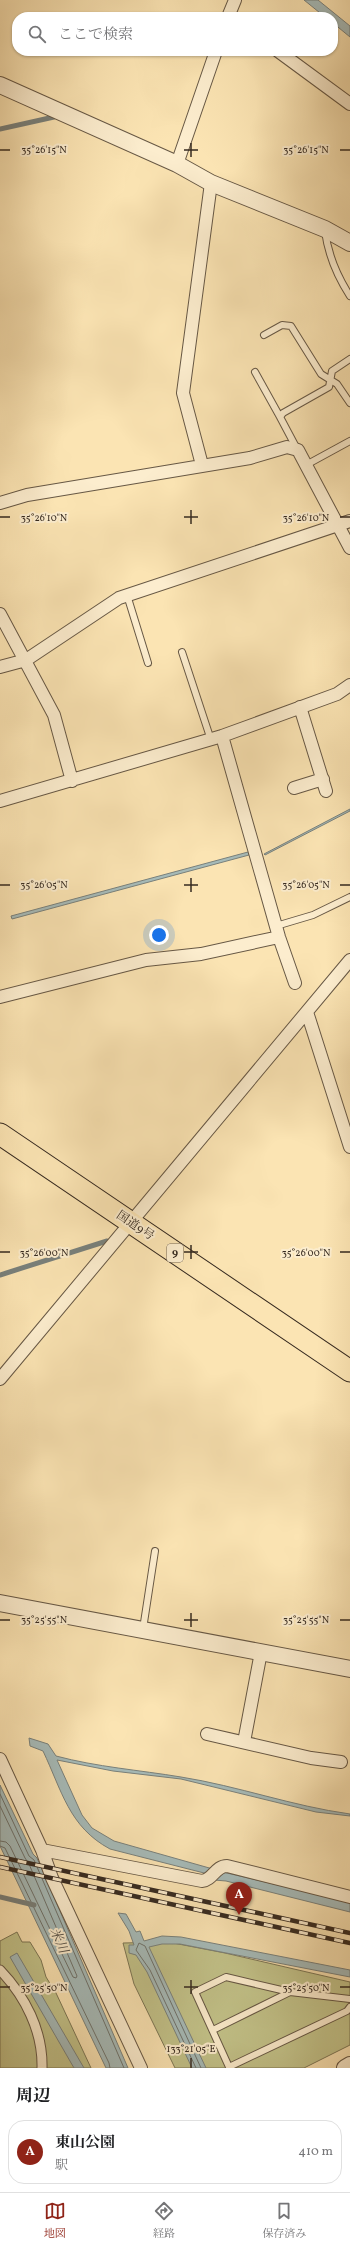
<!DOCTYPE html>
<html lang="ja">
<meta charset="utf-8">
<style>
body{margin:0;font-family:Vollkorn,"Noto Serif JP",serif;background:#f6f6f6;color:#202124}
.you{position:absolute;left:159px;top:935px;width:14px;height:14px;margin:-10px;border:3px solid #fff;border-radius:50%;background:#1a73e8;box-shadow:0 0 0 6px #1a73e833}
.badge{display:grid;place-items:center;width:26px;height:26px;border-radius:50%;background:#8f2418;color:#fff;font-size:13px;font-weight:700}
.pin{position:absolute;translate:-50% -33px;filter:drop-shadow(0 1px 2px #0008)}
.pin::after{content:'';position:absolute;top:21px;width:14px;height:12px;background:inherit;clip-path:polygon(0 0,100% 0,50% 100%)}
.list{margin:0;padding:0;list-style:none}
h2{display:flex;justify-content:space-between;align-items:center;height:52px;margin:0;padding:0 16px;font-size:17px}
h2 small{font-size:13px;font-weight:400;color:#757577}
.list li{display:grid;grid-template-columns:26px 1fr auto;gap:12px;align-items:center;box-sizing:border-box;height:64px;margin:0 8px 8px;padding:0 8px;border:1px solid #e0e0e0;border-radius:16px}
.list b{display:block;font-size:15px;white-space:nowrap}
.list p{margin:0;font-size:13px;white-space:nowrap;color:#757577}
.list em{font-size:13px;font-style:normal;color:#757577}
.icon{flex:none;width:22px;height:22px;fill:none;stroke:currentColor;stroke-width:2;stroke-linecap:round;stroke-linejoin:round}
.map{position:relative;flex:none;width:350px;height:2068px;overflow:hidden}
.search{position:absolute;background:#fff;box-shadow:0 1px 3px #0004;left:12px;right:12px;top:12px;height:44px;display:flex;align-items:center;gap:10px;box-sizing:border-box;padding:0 14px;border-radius:16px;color:#757577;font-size:15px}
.sheet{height:124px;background:#fff}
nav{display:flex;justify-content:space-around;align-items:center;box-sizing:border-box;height:56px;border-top:1px solid #e0e0e0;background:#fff;font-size:11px;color:#757577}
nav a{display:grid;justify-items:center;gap:2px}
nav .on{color:#8f2418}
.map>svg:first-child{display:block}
.green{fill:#c3c38a;stroke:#7c7655}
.water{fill:#a6bbb9;stroke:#79817c}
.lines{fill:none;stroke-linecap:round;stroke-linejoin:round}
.shore{stroke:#6e726c;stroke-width:1}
.stream{stroke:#79817c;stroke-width:5}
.service-casing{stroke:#675845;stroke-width:8}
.pedestrian-casing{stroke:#675845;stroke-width:11}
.minor-casing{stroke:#675845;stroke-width:14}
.tertiary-casing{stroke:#675845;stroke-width:18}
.trunk-casing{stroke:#362a20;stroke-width:23}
.service{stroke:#fcedce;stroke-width:6}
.pedestrian{stroke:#fcedce;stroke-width:9}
.minor{stroke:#fcedce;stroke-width:12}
.tertiary{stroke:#fcedce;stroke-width:16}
.trunk{stroke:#fbe4b3;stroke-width:21}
.rail-casing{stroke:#362a20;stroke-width:4.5}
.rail{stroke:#fcedce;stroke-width:3;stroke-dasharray:9;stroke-linecap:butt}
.ticks{fill:none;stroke:#362a20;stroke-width:1.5}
.labels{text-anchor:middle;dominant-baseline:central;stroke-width:4;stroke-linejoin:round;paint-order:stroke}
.shield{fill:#fcedce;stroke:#716454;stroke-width:1}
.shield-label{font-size:11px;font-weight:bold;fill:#362a20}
.street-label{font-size:12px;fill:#362a20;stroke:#fcedce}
.water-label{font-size:13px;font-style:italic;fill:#524e46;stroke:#fcedce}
.ticks-label{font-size:10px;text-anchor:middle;fill:#362a20;stroke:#fcedce;stroke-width:4;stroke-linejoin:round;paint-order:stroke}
</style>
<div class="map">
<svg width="350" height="2068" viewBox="0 0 350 2068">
<rect width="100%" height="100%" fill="#fbe4b3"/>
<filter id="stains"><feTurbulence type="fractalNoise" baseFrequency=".005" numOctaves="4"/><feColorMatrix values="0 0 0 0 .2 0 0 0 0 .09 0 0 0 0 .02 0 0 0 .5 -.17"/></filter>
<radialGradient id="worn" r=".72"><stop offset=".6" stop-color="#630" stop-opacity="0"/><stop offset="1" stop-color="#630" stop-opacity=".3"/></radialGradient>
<path class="green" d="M17,1932l5,10h8l11,18 5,17 10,16 35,75h-91v-127z
M168,1942l57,11 125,29v63l-46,23h-129l-41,-84 -11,-41z"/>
<path class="water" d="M304,0h14l32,26v11l-17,-14v-6h-8z
M350,809v2l-85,44 -1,-1z
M248,852l1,3 -237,64 -1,-3z
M29,1738l19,6 8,12c41,11 83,14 125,21 57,9 111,29 169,37v2l-34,-4 -135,-33 -68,-8 -56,-11 25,55 10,13 22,13 113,32 123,29v10l-124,-31 -12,-1 -6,-6 -98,-25c-41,-22 -48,-58 -67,-98l-13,-5z
M0,1785l33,69 4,4 91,210h-22l-106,-222z
M118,1913l8,1 10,18 4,-1 4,10 18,-5 19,1 169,33v7l-170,-33h-18l-13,3 57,121h-14l-45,-96 -11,-17 -7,-2v-8h5l-5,-14z
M17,1953l67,115h-10l-64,-111z"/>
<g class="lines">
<path class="shore" d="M0,1794l29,62 5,4 90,208
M0,1806l25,52 4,6 48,112 -1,2 -3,-1 -63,-131 -4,-4 -6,-1
M0,1846l5,2 104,215 1,5
M196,2068l-46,-98 -14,-20 3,-7 6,3 56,122"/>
<path class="stream" d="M0,129l54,-12
M0,1275l107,-34
M0,1897l34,8"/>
<defs>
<path id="service" d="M325,231c3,23 12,45 25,65
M264,335l18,-10 9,1 30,48 16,10 13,19
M255,372l25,45
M297,449l-17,-32 3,-4 46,-26 3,-16 18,-12
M306,465l44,-24
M127,595l21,68
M182,652l29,88
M276,926l37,-11 37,-18
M143,1629l12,-78
M290,1992l-64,-15 -31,15 34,75 118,-56 3,-4
M213,2030l77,-38 60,7"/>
<path id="pedestrian" d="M0,1970c25,26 43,61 42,98"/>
<path id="minor" d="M228,17l7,-17
M278,51l72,53
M177,164l39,-113
M202,465l-19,-72 28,-210
M0,503l27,-8 223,-37 37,-11 11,3 52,98
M0,614l54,101 18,66
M0,667l26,-7 93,-62 231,-77
M300,707l26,84
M222,736l57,201 16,46
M294,788l29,-9
M0,801l222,-65 115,-42 13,-9
M0,997l146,-37 55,-6 78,-17
M307,1012l43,135
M0,1379l350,-419
M207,1734l104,24 30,4
M244,1742l17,-90
M0,1759l42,91 10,28 89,190
M42,1850l160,31c11,-1 13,-15 25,-15l123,31"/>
<path id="tertiary" d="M0,85l177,79 34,19 114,46 25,14
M0,1603l350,66
M345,2068l5,-3"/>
<path id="trunk" d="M0,1134l350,237"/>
</defs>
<use href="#service" class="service-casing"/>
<use href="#pedestrian" class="pedestrian-casing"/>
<use href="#minor" class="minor-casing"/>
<use href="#tertiary" class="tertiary-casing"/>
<use href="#trunk" class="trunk-casing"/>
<use href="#service" class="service"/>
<use href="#pedestrian" class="pedestrian"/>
<use href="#minor" class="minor"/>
<use href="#tertiary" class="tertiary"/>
<use href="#trunk" class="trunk"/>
<defs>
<path id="rail" d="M0,1857l350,76
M0,1867l350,76"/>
</defs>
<use href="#rail" class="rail-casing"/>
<use href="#rail" class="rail"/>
</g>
<path class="ticks" d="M191,143v14M0,150h10M184,150h14M340,150h10M191,510v14M0,517h10M184,517h14M340,517h10M191,878v14M0,885h10M184,885h14M340,885h10M191,1245v14M0,1252h10M184,1252h14M340,1252h10M191,1613v14M0,1620h10M184,1620h14M340,1620h10M191,1980v14M0,1987h10M184,1987h14M340,1987h10M191,2058v10"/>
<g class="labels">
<rect class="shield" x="167" y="1244" width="16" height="18" rx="3"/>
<g class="shield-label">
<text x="175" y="1253">9</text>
</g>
<g class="street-label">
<text transform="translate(135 1226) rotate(34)">国道9号</text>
</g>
<g class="water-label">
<text transform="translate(58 1941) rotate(66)">米川</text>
</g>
</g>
<g class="ticks-label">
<text x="44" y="153">35°26'15"N</text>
<text x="306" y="153">35°26'15"N</text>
<text x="44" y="521">35°26'10"N</text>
<text x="306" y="521">35°26'10"N</text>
<text x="44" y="888">35°26'05"N</text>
<text x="306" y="888">35°26'05"N</text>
<text x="44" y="1256">35°26'00"N</text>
<text x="306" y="1256">35°26'00"N</text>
<text x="44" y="1623">35°25'55"N</text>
<text x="306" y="1623">35°25'55"N</text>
<text x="44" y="1991">35°25'50"N</text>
<text x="306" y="1991">35°25'50"N</text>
<text x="191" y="2052">133°21'05"E</text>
</g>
<rect width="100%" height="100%" filter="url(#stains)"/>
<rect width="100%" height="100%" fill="url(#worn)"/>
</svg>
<div class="you"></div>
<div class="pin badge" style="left:239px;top:1915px">A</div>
<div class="search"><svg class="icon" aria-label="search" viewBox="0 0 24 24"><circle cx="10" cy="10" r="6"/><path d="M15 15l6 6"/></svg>ここで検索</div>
</div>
<section class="sheet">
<h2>周辺<small></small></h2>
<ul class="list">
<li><span class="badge">A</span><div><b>東山公園</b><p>駅</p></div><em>410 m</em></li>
</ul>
</section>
<nav>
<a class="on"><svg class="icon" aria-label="map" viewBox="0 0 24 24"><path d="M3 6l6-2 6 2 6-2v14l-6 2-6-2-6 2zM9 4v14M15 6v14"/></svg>地図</a>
<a><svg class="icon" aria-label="directions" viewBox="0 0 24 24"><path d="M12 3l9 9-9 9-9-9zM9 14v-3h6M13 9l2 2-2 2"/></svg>経路</a>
<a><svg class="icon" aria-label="saved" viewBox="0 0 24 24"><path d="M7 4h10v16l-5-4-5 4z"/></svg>保存済み</a>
</nav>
